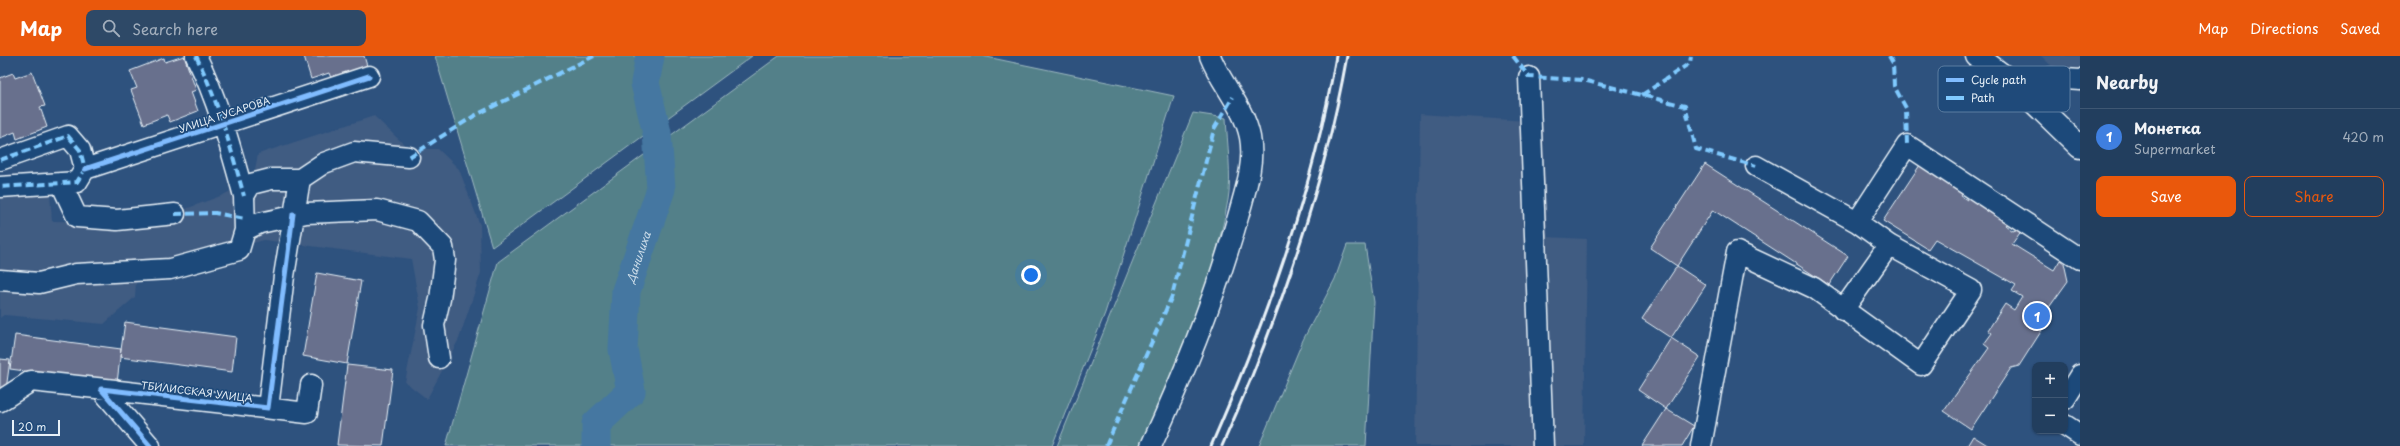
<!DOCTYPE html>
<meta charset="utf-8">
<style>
body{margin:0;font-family:"Playpen Sans",sans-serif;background:#2e4967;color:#f1f3f6}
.controls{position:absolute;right:12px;bottom:12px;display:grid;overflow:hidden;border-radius:8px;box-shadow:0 1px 3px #0004}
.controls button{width:36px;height:36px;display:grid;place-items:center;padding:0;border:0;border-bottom:1px solid #3f5773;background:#223e5e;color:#f1f3f6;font:20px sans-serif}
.scale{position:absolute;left:12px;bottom:10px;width:48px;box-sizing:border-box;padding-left:4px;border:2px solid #e8f1f8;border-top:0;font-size:11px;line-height:14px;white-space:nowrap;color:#e8f1f8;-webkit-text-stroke:3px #1f4a7a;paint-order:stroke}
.you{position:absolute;left:1031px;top:219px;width:14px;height:14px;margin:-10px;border:3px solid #fff;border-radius:50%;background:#1a73e8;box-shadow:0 0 0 6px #1a73e833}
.badge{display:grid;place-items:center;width:26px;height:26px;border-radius:50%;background:#ea580c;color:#fff;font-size:13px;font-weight:700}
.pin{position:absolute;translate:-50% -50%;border:2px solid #fff;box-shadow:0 1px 4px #0006}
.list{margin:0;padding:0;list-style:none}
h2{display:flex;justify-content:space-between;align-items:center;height:52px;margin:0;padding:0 16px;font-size:17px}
h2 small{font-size:13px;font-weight:400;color:#a2aebc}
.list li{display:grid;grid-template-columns:26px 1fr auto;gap:12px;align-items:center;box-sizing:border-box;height:56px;padding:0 16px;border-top:1px solid #3f5773}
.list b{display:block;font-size:15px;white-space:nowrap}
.list p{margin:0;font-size:13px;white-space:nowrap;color:#a2aebc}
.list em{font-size:13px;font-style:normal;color:#a2aebc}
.actions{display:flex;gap:8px;padding:12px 16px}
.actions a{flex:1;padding:9px 0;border:1px solid #ea580c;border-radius:8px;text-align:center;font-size:14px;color:#ea580c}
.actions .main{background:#ea580c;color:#fff}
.icon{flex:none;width:22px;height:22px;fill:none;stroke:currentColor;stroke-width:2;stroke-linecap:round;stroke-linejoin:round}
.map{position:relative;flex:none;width:2080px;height:390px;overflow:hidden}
header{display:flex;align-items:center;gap:24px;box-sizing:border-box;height:56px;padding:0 20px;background:#ea580c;color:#fff}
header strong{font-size:19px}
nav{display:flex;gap:22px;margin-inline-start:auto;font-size:14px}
.search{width:280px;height:36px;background:#2e4967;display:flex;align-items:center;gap:10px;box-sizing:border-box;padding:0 14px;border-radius:8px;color:#a2aebc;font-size:15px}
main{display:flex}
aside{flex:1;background:#223e5e}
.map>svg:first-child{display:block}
.built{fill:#3f5b82}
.green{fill:#528089;stroke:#9db8c0}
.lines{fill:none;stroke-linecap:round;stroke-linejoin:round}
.river{stroke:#4477a1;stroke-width:29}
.building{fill:#68708d;stroke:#e8f1f8}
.minor-casing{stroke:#e8f1f8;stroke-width:23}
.major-casing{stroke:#e8f1f8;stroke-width:25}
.minor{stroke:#1f4a7a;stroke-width:20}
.major{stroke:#1f4a7a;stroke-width:22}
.rail{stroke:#e8f1f8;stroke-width:3}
.quiet{stroke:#80caff;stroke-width:4;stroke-dasharray:8 4;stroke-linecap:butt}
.cycleway-casing{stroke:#1f4a7a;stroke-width:8}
.cycleway{stroke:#80bcff;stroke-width:5}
.labels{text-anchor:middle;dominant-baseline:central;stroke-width:3.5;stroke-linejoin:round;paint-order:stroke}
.street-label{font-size:10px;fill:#e8f1f8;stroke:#1f4a7a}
.water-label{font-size:11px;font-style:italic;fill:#cfdfeb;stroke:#1f4a7a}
.key{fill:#1f4a7a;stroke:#5b7ca0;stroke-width:1}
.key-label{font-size:11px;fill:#e8f1f8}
</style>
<header>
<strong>Map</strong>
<div class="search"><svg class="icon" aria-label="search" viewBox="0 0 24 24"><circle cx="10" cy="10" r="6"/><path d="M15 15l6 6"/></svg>Search here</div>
<nav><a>Map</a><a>Directions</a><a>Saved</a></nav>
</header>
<main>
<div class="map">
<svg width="2080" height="390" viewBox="0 0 2080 390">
<rect width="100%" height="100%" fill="#2e527e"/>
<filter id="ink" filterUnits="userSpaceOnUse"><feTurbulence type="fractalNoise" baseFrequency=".025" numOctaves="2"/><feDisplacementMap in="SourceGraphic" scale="8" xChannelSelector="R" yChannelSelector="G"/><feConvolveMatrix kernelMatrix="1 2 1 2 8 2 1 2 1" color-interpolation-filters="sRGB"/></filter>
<g filter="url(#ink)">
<path class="built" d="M2041,0h39v37z
M1420,58l123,8 5,115 39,2 -3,207h-169z
M374,60l35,33h29l21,20 21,56 1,48 -22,66 -32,60 -22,-17 15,-74 -9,-49 -147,-19 -82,23 -45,6 -2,28 -31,27 -100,-9 -4,3v-120l50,-4 2,27 118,1 18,-14 35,-13 30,-16 5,-25z"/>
<path class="green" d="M435,0h317l-260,191z
M779,0h203l192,40 -69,217 -53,133h-606l52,-184z
M1193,57l33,5c1,22 6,61 2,82 -15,86 -54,167 -88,246h-83z
M1347,189h18l9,57 -8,144h-107l44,-106 32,-61z"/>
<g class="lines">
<path class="river" id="s1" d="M596,390v-22l35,-33 -8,-42 3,-58 35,-102 -4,-56 -12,-50 5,-27"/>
</g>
<path class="building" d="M184,0l12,34 -5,2 7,19 -28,11 -3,-7 -23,9 -13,-34 6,-2 -7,-17 34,-13 1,4z
M304,0h60l3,10 -36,12 -2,-5 -18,6z
M32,16l13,34 -5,1 7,20 -30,12 -2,-7 -15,6v-60l13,-5 2,5z
M1705,108l143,92 -19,29 -116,-75 -36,56 -27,-18z
M1920,109l45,24 -4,7 6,4 2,-3 21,15 3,-2 15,11 -3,4 8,6 7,-3 2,2 -10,14 42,26 6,-10 4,3 4,18 -28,39 2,10 -23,36 -8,2 -40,61 -27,-18 45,-63 -5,-4 8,-11 -4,-3 17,-26 9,6 8,-13 -10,-6 4,-6 -81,-46 -7,10 -45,-28z
M1677,210l29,19 -35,53 -29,-19z
M317,217l44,8 -14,83 -44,-8z
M125,266l111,15 -4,35 -112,-15z
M15,279l106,14 -4,34 -107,-14z
M1671,282l29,19 -34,52 -28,-19z
M0,303l10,1 -5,37 -5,-1z
M347,309l46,5 -10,76 -46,-1z
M1666,353l28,17 -12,20h-40z
M1973,380l16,10h-22z"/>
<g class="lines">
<defs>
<path id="minor" d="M196,0c22,44 35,93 48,140
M1529,21l14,369
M2017,30l33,-8 30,2
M0,104l68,-24 12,14 5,19 -8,13 -77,5
M1756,110l101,56
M85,113l284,-93
M61,127l16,34 40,3 58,-6
M245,174l-1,-34 7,-12 20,-5h29l24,-16 30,-11 55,5
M0,224l39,3 37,-9 94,-5 69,-19 6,-20 15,-7 46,-10 71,-3 41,11 25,26 2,13 -5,39 -6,26 5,33
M1843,254l46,-65
M2065,343l15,-24
M0,345l31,-20 84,9
M256,351l51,6 4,-28
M2065,369l15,10
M150,390l-49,-57 167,19 16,-132 16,-97
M1151,390c34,-74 65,-150 87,-229 7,-26 17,-53 12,-80 -6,-30 -29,-53 -40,-81
M1701,390l36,-194 77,36 107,77 50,-75 -82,-45 -32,-23 50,-77 173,114"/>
<path id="major" d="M1977,0l40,30 63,61"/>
</defs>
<use href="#minor" class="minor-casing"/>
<use href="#major" class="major-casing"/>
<use href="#minor" class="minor"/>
<use href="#major" class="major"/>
<path class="rail" d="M1211,390c55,-126 102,-255 125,-390
M1222,390c56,-125 101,-255 125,-390"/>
<path class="quiet" d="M196,0c22,44 35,93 48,140
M1513,0l16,21 54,3 102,26 11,43 60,17
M1889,0l4,7 1,23 12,22 1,37
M1642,39l48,-32 1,-7
M409,101l65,-41 120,-60
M0,104l68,-24 12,14 5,19 -8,13 -77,5
M175,158l40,-1 30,6
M1106,390l66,-150 42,-167 19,-32"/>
<defs>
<path id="cycleway" d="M85,113l284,-93
M150,390l-49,-57 167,19 25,-194"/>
</defs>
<use href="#cycleway" class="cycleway-casing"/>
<use href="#cycleway" class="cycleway"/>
</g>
</g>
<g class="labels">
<g class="street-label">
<text transform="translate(224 58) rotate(-18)">УЛИЦА ГУСАРОВА</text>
<text transform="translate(197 335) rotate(7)">ТБИЛИССКАЯ УЛИЦА</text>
</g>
<g class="water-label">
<text stroke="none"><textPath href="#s1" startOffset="207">Данилиха</textPath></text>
</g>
</g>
<rect x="1938" y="10" width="132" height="46" rx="6" class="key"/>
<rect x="1946" y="22" width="18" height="4" fill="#80bcff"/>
<rect x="1946" y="40" width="18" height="4" fill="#80caff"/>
<g class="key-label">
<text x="1971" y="28">Cycle path</text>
<text x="1971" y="46">Path</text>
</g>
</svg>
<div class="controls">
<button>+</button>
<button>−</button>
</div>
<div class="scale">20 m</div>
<div class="you"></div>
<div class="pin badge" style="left:2037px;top:260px;background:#3f7fe0">1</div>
</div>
<aside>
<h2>Nearby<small></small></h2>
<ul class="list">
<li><span class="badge" style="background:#3f7fe0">1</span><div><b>Монетка</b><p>Supermarket</p></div><em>420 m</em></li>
</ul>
<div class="actions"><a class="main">Save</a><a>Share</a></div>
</aside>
</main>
